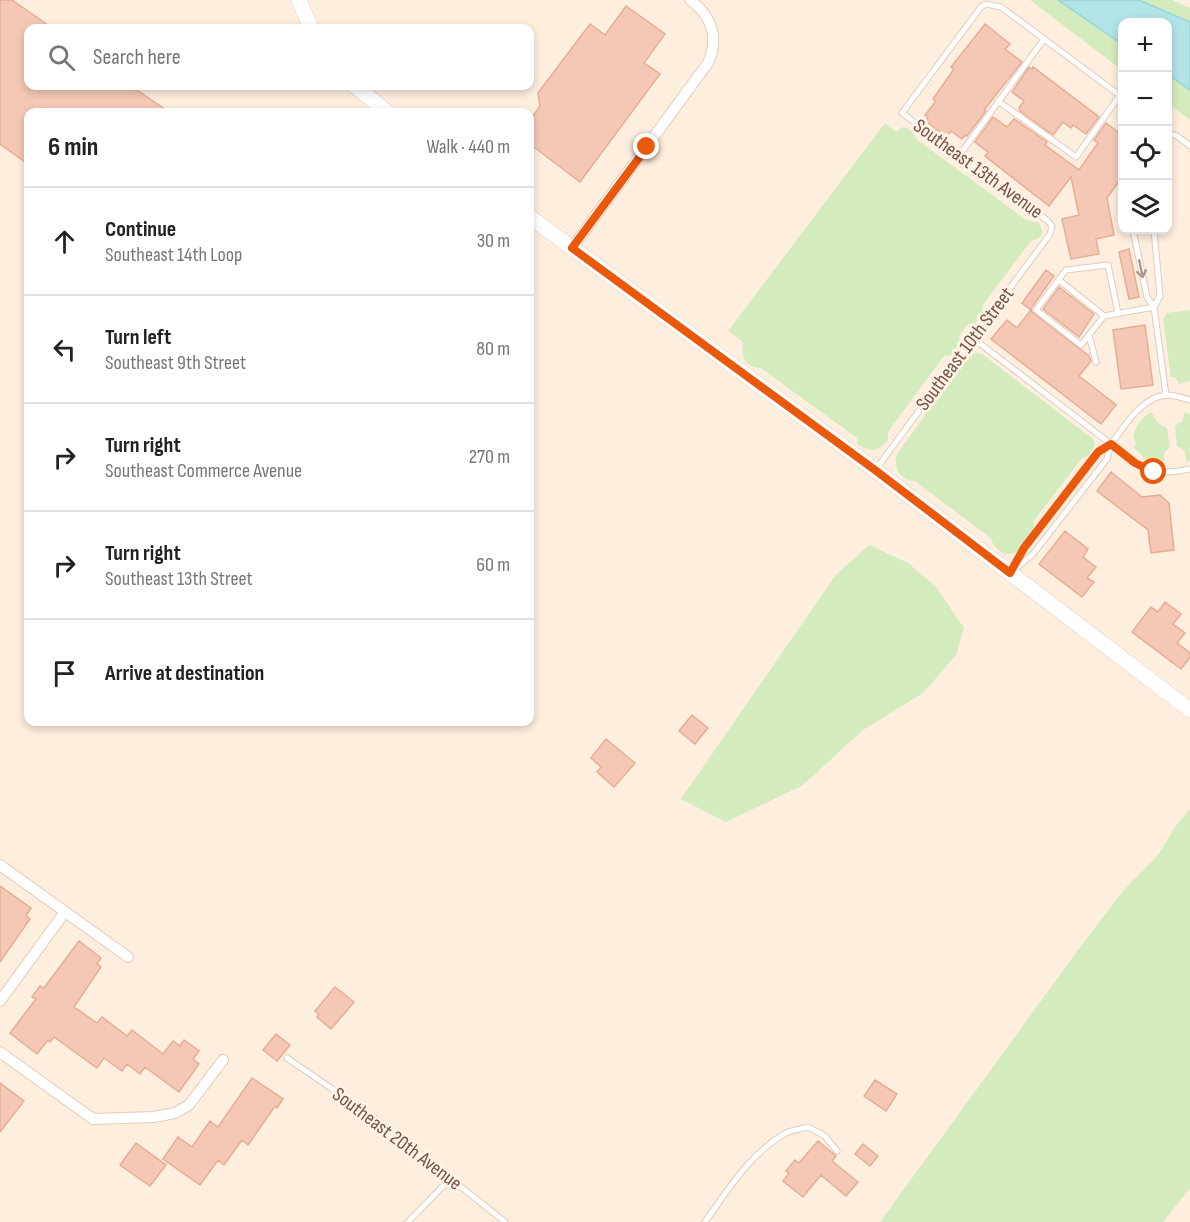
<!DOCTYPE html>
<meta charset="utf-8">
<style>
body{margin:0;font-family:"Sofia Sans Condensed",sans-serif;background:#f6f6f6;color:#222}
.controls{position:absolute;right:18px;top:18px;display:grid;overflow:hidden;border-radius:12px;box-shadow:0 3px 9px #0003}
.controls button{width:54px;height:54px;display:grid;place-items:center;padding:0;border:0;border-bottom:2px solid #e0e0e0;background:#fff;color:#222;font:30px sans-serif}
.stop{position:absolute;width:18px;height:18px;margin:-14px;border:4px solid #ea580c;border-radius:50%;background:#fff}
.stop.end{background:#ea580c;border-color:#fff;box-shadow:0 2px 6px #0008}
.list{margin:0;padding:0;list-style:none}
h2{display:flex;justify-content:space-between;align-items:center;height:78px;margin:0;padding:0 24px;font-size:26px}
h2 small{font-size:20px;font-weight:400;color:#767676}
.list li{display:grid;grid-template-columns:39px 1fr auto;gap:18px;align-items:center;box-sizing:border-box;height:108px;padding:0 24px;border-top:2px solid #e0e0e0}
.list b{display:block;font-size:22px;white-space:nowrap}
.list p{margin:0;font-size:20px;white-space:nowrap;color:#767676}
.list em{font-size:20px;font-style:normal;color:#767676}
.icon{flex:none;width:33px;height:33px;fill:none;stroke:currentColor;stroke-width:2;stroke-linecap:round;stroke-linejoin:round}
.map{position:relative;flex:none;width:1190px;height:1222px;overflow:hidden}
.search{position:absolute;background:#fff;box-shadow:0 3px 9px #0003;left:24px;top:24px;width:510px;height:66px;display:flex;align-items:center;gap:15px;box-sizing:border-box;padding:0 21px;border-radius:12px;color:#767676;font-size:22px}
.panel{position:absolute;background:#fff;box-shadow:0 3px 9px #0003;left:24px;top:108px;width:510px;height:618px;border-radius:12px}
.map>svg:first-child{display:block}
.green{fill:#d3ebbd}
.water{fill:#b2e4e7;stroke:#98d5d9;stroke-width:1.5}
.building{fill:#f4c8b5;stroke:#e7ad94;stroke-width:1.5}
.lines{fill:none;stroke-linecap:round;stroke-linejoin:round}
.lane-casing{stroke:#e3cbbd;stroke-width:7}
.street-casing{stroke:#e3cbbd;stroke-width:12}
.secondary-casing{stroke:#e9ccba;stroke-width:16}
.lane{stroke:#fff;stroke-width:5}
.street{stroke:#fff;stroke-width:10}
.secondary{stroke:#fff;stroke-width:15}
.oneway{stroke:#ac9790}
.route{stroke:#ea580c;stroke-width:8}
.labels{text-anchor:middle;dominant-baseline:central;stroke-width:6;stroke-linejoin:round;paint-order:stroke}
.street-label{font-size:20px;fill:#745246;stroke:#fff3e5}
</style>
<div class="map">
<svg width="1190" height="1222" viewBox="0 0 1190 1222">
<rect width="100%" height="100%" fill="#fdeede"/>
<path class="green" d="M1030,0h28l64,44v26z
M1139,0h33l18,8v14z
M1168,74l22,16v30l-22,-17z
M885,123l11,9 7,-5c8,2 11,4 13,12l110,81 13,3 3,6v6l-5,4 -6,2 -49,65 1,6 -8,12h-7l-9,12 1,8 -8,11 -8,1 -56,76v8c-8,11 -20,13 -31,4v-6l-96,-70c-16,0 -20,-12 -18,-26l-15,-11z
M1190,310v71l-11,3 -4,-7h-4l-8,-58 4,-6z
M976,353l6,1 111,85 2,5 -6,12 -7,2 -49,64 2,5c-5,7 -11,19 -18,24 -11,8 -24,-2 -26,-13l-76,-57c-16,1 -24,-17 -16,-30l70,-96z
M1151,412l8,12 8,4 3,19 -6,6v12l-19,-6 -12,-12 3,-3 -3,-8c4,-11 8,-18 18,-24z
M1184,412l6,2v47l-3,1 -3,-12 -7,-4 -2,-20 8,-5z
M869,545l39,18 28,24 28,41 -8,27 -33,38 -60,37 -60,55 -77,37 -45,-23 154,-223z
M1190,809v379l-27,34h-283l201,-276 42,-55 35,-36 17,-28z"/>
<path class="water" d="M1058,0h81l51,22v68l-22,-16v-52h-46v22z"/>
<path class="building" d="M0,0h12l40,28h-24v58h103l38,26h-141v52l-28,-20z
M626,6l39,28 -21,29 16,11 -80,108 -50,-38v-24l10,-14 -2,-13 52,-69 15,11z
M985,24l25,20 -5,5 17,13 -38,48 2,1 -19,25 -2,-1 -3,4 -11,-8 -5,6 -20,-16 2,-4 -3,-2 11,-14 -3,-2 21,-30 -3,-2z
M1029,67l3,2 1,-2 66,50 -13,17 -13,-9 -2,3 -8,-6 -10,13 -33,-24 -1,-3 5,-7 -12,-9z
M993,117l14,10 7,-8 33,23 -2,3 34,25 19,-27 -4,-3 12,-17 16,12v42l-15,21 7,37 -18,4 3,15 -28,5 -9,-40 17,-4 -8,-38 -22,29 -64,-50 3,-4 -13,-10z
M1129,249l10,48 -10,2 -10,-47z
M1046,270l8,6 -22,31 -1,4 58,45 2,5 -12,15 37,29 -15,19 -110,-85 16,-19 10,8 14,-18 -9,-7z
M1059,287l35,27 -15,23 -36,-28z
M1145,325l8,60 -32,4 -8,-59z
M1111,472l31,25 18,-2 9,8 5,47 -23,3 -3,-23 -51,-39z
M1065,531l23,18 -5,8 13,10 -9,11 7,4 -12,15 -43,-33z
M1165,602l16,12 -8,10 12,9 -8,10 13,10v4l-9,12 -49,-37 19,-25 7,5z
M692,715l16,13 -13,16 -16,-13z
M606,739l29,24 -21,24 -17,-15 4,-5 -10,-9z
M0,886l31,22 -5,8 4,3 -30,43z
M79,941l22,17 -4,6 4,3 -27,40 23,16 5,-6 25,19 5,-6 31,24 10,-13 7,5 4,-6 15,11 -6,8 6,5 -20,28 -34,-25 -5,7 -13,-10 -5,7 -18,-13 -7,10 -43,-31 -4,5 -2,-2 -11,14 -27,-21 26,-34 -4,-2 8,-11 4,2z
M335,987l19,15 -23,27 -14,-12 2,-3 -4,-3z
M276,1034l14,11 -13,16 -14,-11z
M252,1078l31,21 -6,9 -2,-2 -27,39 -6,-5 -18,25 -6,-5 -18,25 -37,-26 15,-22 14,10 18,-26 8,6z
M875,1080l22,14 -11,17 -22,-15z
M0,1083l24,18 -24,31z
M818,1141l18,15 -4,5 26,21 -12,14 -25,-21 -18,22 -20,-16 6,-8 -3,-2 9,-11 4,3z
M136,1143l30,22 -16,21 -30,-21z
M863,1144l15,12 -8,10 -15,-12z"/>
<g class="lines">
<defs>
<path id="lane" d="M998,101l78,56 44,-62
M1168,133l9,3 13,10
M959,156l85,-117
M1133,230l14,67 7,10 12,88
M1154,230l6,66 -6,11
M1059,280l45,36 50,-9
M1104,316l-23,29 -45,-35 30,-40 42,-5 10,48
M1089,335l7,27
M974,339l137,105
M1190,400c-7,-2 -16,-5 -23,-5 -26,2 -42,31 -56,49 30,24 39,34 79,25
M876,469l174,-235 2,-8 -4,-5 -146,-108 79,-106 5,-3 15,3 121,90
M1013,569l11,-22 74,-95 13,-8
M1012,572l21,-18 74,-95 4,-15
M287,1058l89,61 129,103
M408,1222l42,-43
M705,1222c23,-32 45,-69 81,-89 6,-3 15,-4 22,-6l17,9 12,15"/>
<path id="street" d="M572,248l136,-185c11,-25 4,-47 -18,-63
M0,865l128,92
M0,1001l65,-89
M0,1052l93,67 61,-2 21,-4 14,-8 34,-45"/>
<path id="secondary" d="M299,0l12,28
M355,86l32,26
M530,217l345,253 315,240"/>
</defs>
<use href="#lane" class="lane-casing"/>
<use href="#street" class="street-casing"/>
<use href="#secondary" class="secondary-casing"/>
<use href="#lane" class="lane"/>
<use href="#street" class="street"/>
<use href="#secondary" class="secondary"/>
</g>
<defs><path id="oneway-shaft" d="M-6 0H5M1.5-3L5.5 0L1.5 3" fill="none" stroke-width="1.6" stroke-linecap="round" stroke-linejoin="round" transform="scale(1.5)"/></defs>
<use class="oneway" href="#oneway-shaft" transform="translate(1141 269) rotate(78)"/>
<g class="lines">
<path class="route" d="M647,147l-75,101 303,222 135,103 14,-25 74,-96 13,-8 24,19 19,9"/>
</g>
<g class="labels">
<g class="street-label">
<text transform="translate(978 169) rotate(36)">Southeast 13th Avenue</text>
<text transform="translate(965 349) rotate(-53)">Southeast 10th Street</text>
<text transform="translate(397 1139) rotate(37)">Southeast 20th Avenue</text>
</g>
</g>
</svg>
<div class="controls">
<button>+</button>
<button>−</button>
<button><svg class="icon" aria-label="locate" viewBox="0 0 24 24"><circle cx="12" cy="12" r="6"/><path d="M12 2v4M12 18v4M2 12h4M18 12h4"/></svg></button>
<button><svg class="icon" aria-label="layers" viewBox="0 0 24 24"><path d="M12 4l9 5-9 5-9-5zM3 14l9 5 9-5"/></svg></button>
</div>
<div class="stop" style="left:1154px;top:472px"></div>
<div class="stop end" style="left:647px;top:147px"></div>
<div class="search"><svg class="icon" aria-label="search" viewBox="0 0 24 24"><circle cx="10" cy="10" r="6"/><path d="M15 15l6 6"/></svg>Search here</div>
<section class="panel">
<h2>6 min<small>Walk · 440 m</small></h2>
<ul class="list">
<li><svg class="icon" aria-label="ahead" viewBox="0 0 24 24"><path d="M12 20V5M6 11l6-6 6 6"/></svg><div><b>Continue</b><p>Southeast 14th Loop</p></div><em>30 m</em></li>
<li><svg class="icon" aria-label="left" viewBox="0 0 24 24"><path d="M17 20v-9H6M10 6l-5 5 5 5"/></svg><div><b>Turn left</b><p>Southeast 9th Street</p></div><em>80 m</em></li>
<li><svg class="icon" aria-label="right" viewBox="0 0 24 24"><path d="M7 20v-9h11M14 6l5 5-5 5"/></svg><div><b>Turn right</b><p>Southeast Commerce Avenue</p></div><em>270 m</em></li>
<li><svg class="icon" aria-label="right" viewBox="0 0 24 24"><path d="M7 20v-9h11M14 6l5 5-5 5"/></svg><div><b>Turn right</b><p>Southeast 13th Street</p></div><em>60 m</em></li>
<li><svg class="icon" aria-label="arrive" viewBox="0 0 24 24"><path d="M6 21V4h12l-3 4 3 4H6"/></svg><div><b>Arrive at destination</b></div></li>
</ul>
</section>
</div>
